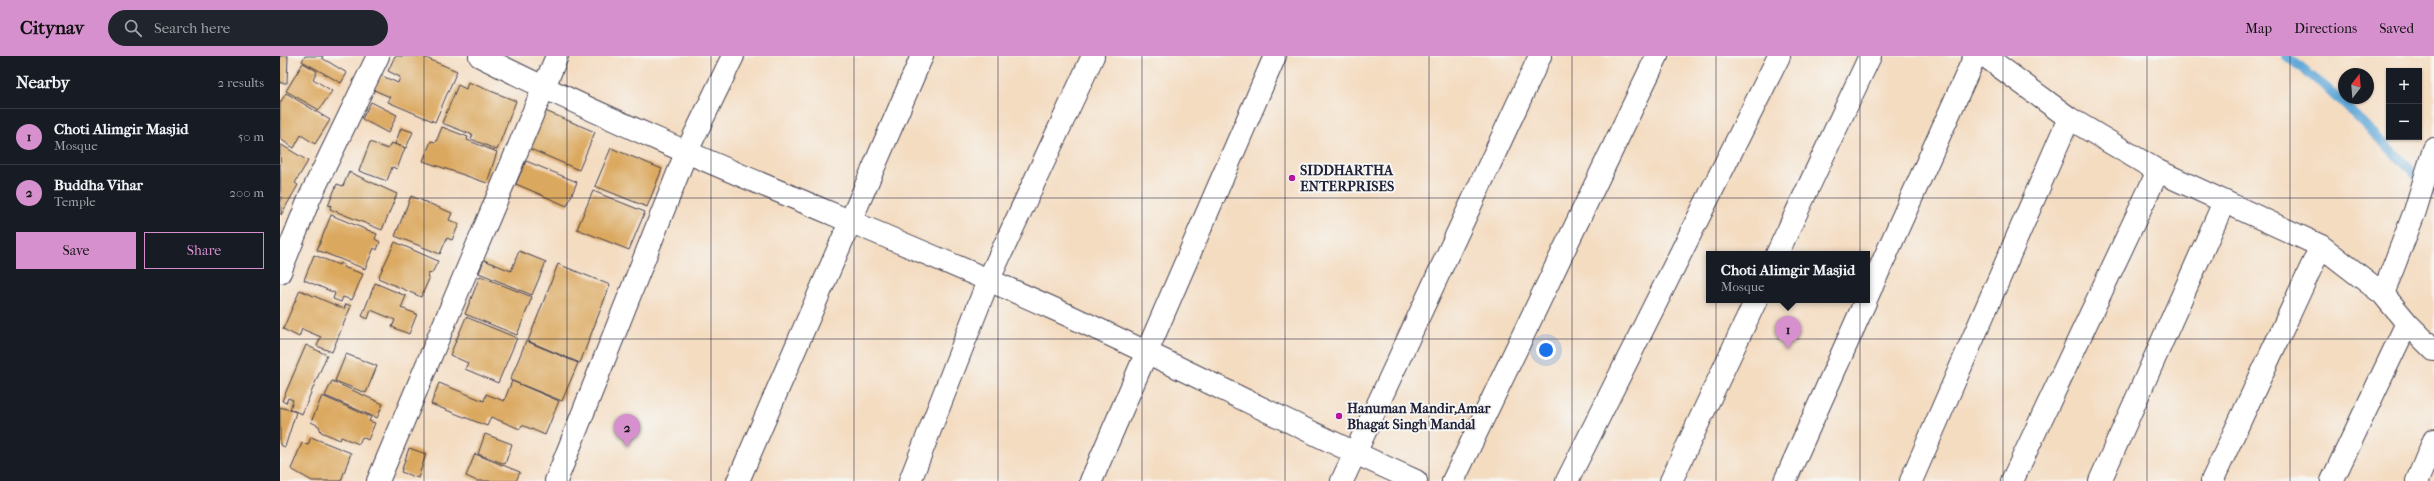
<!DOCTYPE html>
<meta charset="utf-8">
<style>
body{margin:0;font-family:"IM FELL French Canon",serif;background:#20242c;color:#f1f3f6}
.controls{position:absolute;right:12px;top:12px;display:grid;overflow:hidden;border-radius:0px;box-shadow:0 1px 3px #0004}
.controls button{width:36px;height:36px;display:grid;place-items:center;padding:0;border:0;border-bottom:1px solid #363941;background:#171b24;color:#f1f3f6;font:20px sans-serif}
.compass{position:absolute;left:2058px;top:12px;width:36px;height:36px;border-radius:50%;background:#171b24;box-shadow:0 1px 3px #0004;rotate:16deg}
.you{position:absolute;left:1266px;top:294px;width:14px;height:14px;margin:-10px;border:3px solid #fff;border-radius:50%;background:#1a73e8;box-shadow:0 0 0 6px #1a73e833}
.badge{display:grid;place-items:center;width:26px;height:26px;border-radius:50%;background:#d690ce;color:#111;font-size:13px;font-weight:700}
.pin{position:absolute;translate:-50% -33px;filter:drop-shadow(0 1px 2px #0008)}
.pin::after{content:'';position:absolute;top:21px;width:14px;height:12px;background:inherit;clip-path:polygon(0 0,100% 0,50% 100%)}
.popup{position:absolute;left:1426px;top:195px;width:164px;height:52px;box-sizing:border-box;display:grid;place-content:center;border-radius:0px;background:#171b24;filter:drop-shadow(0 1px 3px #0005);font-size:13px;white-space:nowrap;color:#9ea1a6}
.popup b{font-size:15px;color:#f1f3f6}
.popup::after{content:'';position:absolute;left:50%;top:100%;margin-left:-8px;border:8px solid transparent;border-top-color:#171b24}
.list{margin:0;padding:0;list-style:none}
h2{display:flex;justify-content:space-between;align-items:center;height:52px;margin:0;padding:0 16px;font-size:17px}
h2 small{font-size:13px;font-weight:400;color:#9ea1a6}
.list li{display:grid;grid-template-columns:26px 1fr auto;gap:12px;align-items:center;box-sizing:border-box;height:56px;padding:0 16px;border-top:1px solid #363941}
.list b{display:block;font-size:15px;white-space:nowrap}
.list p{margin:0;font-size:13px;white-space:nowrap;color:#9ea1a6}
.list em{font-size:13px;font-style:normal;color:#9ea1a6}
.actions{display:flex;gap:8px;padding:12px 16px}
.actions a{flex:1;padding:9px 0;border:1px solid #d690ce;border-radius:0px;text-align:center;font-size:14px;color:#d690ce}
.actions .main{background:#d690ce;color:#111}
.icon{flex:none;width:22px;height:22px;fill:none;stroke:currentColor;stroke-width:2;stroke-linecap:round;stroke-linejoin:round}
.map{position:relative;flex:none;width:2154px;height:425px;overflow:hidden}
header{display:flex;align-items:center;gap:24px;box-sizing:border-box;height:56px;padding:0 20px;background:#d690ce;color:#111}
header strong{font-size:19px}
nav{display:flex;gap:22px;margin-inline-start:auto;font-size:14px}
.search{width:280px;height:36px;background:#20242c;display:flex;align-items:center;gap:10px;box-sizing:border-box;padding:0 14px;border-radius:22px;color:#9ea1a6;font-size:15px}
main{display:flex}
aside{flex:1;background:#171b24}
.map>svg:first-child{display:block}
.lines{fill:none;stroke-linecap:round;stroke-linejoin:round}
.stream{stroke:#61a8d7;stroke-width:9}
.building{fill:#dba85f}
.street-casing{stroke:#423e4f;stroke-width:24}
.secondary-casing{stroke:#423e4f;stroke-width:24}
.street{stroke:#fff;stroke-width:22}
.secondary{stroke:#fff;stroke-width:22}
.grid{fill:none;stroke:#22223b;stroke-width:1;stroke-opacity:0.55}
.poi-dot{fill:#b5179e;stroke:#f6f6f2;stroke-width:1.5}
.labels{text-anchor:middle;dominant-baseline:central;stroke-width:4;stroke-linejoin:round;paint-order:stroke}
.poi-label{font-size:14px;font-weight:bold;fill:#22223b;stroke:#f6f6f2;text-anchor:start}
</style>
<header>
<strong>Citynav</strong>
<div class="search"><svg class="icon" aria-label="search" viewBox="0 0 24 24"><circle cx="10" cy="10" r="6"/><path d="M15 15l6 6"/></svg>Search here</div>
<nav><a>Map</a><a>Directions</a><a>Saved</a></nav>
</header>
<main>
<aside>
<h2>Nearby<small>2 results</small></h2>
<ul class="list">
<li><span class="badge">1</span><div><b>Choti Alimgir Masjid</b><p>Mosque</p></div><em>50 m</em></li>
<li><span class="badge">2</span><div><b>Buddha Vihar</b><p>Temple</p></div><em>200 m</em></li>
</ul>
<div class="actions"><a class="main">Save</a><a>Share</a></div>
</aside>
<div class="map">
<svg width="2154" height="425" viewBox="0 0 2154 425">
<rect width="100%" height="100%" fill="#f6f6f2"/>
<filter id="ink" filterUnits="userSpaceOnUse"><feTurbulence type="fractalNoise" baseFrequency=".025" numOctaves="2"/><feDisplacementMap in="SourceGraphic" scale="8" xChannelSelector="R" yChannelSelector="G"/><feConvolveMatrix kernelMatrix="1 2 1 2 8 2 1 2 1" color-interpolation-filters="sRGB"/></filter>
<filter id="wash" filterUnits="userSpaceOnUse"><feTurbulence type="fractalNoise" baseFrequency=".012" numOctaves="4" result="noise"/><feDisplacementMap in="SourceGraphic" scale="16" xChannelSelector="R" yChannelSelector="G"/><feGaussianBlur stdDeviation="0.9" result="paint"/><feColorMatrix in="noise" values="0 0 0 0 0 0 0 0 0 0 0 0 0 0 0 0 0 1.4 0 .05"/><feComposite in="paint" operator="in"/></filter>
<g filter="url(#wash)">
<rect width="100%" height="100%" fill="#f4dcc1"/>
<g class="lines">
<path class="stream" d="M2006,0l41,32 107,104"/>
</g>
<g id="blocks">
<path class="building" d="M0,0h8l-1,27h-7z
M25,0h18l-1,2 25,15 -6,10 -39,-22z
M115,0h26l36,15 -22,51 -47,-20 2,-5 -16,-7 6,-15 18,8 2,-6 -12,-6z
M23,7l14,8 -4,8 19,12 -13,19 -33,-19z
M188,26l48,19 -19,49 -26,-11 2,-4 -31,-12 16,-38 8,4z
M6,37l44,27 -15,24 -14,-9 -7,13 -14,-9v-36z
M91,46l26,13 -9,18 -26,-14z
M263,54l52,22 -16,38 -51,-22z
M162,71l26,10 -1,3 30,12 -10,31 -64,-22 8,-20 5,1z
M121,72l12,4 -7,16 -11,-4z
M90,86l18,7 3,-6 14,5 -8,21 -5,-2 -5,14 -28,-10z
M0,88l28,17 -13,22 3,2 -17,30z
M331,92l51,21 -15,38 -52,-21z
M246,105l51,21 -10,24 -51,-22z
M69,116l48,22 -15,36 -52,-21 1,-4 -3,1 9,-22 6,2z
M313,135l52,21 -16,38 -52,-21z
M131,140l41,17 -3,7 10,4 -7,16 -5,-2 -7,16 -45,-18z
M51,159l46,19 -2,5 5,3 -3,8 -3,-2 -9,21 -48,-19z
M115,186l43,19 -6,12 -4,1 1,5 -8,18 -43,-19z
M239,195l27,11 -14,33 -53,-22 5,-13 27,11z
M34,199l25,10 1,-2 4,2 -1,2 20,7 -11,26 -9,-3 -2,5 -8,-3 2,-6 -31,-13z
M278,208l52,21 -30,78 -52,-22z
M200,220l52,21 -15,38 -52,-21z
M95,227l31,13 -5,12 16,6 -8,20 -17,-7 3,-7 -24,-10 -3,9 -6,-3z
M20,234l44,19 2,-5 5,2 -19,46 -15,-6 4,-9 -19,-8 -3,8 -16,-8z
M186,261l51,21 -19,45 -33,-14 3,-6 -18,-8z
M246,285l52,22 -16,38 -52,-21z
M26,289l21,10 -25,59 -12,-5 3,-9 -5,-2 -2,5 -4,-2z
M66,298l31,12 -11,27 -31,-12z
M52,325l51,23 -6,14 -52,-22z
M232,325l47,20 -14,34 -23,-10 -2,4 -29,-12 -4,9 -56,-22 8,-21 45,18 2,-7 18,7z
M42,340l49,21 -2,4 6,2 -7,17 -6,-3 -3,7 -18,-7 -1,3 -19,-8 -2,-6 -8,-4z
M0,351l16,5 -11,35 -5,-2z
M205,378l27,10 -7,20 -27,-10z
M31,381l40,16 -10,28h-29l-21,-12 11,-26 6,2z
M129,392l17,6 -8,24 -17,-6z
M195,398l45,18 -4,9h-39l-11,-5z"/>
</g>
</g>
<g filter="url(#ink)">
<use href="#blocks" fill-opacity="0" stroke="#423e4f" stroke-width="1"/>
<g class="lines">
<defs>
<path id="street" d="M1705,0l84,62 89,53 163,75 62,48 24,29 27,27
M1497,198l93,-198
M0,216l30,-75 68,-141
M2103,238l32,-83 19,-62
M1587,241l108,-241
M98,425l179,-425
M276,425l130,-328 47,-97
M458,425l184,-425
M630,425l78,-200 105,-225
M811,425l184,-425
M1062,425l198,-425
M1173,425l204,-425
M1287,425l212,-425
M1391,425l85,-181
M1505,425l81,-181
M1631,425l158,-363
M1732,425l146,-310
M1820,425l124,-279
M1932,425l109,-235
M2052,425l75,-158
M2137,425l17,-41"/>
<path id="secondary" d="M200,0c186,94 382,167 572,252 122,55 241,118 364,173"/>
</defs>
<use href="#street" class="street-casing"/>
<use href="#secondary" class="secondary-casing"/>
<use href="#street" class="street"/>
<use href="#secondary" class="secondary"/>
</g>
</g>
<path class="grid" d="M144,0v425M287,0v425M431,0v425M574,0v425M718,0v425M862,0v425M1005,0v425M1149,0v425M1292,0v425M1436,0v425M1580,0v425M1723,0v425M1867,0v425M2010,0v425M0,142h2154M0,283h2154"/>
<g class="poi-dot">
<circle cx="1012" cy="122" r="4"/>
<circle cx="1059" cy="360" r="4"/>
</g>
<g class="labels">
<g class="poi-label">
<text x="1020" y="114">SIDDHARTHA<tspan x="1020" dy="16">ENTERPRISES</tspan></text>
<text x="1067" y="352">Hanuman Mandir,Amar<tspan x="1067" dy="16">Bhagat Singh Mandal</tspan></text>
</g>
</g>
</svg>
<div class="controls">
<button>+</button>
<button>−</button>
</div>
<svg class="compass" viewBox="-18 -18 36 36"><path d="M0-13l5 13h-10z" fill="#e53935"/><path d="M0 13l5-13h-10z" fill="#9ea1a6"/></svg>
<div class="you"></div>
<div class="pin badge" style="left:1508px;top:293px">1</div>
<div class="popup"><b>Choti Alimgir Masjid</b>Mosque</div>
<div class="pin badge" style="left:347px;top:391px">2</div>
</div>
</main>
